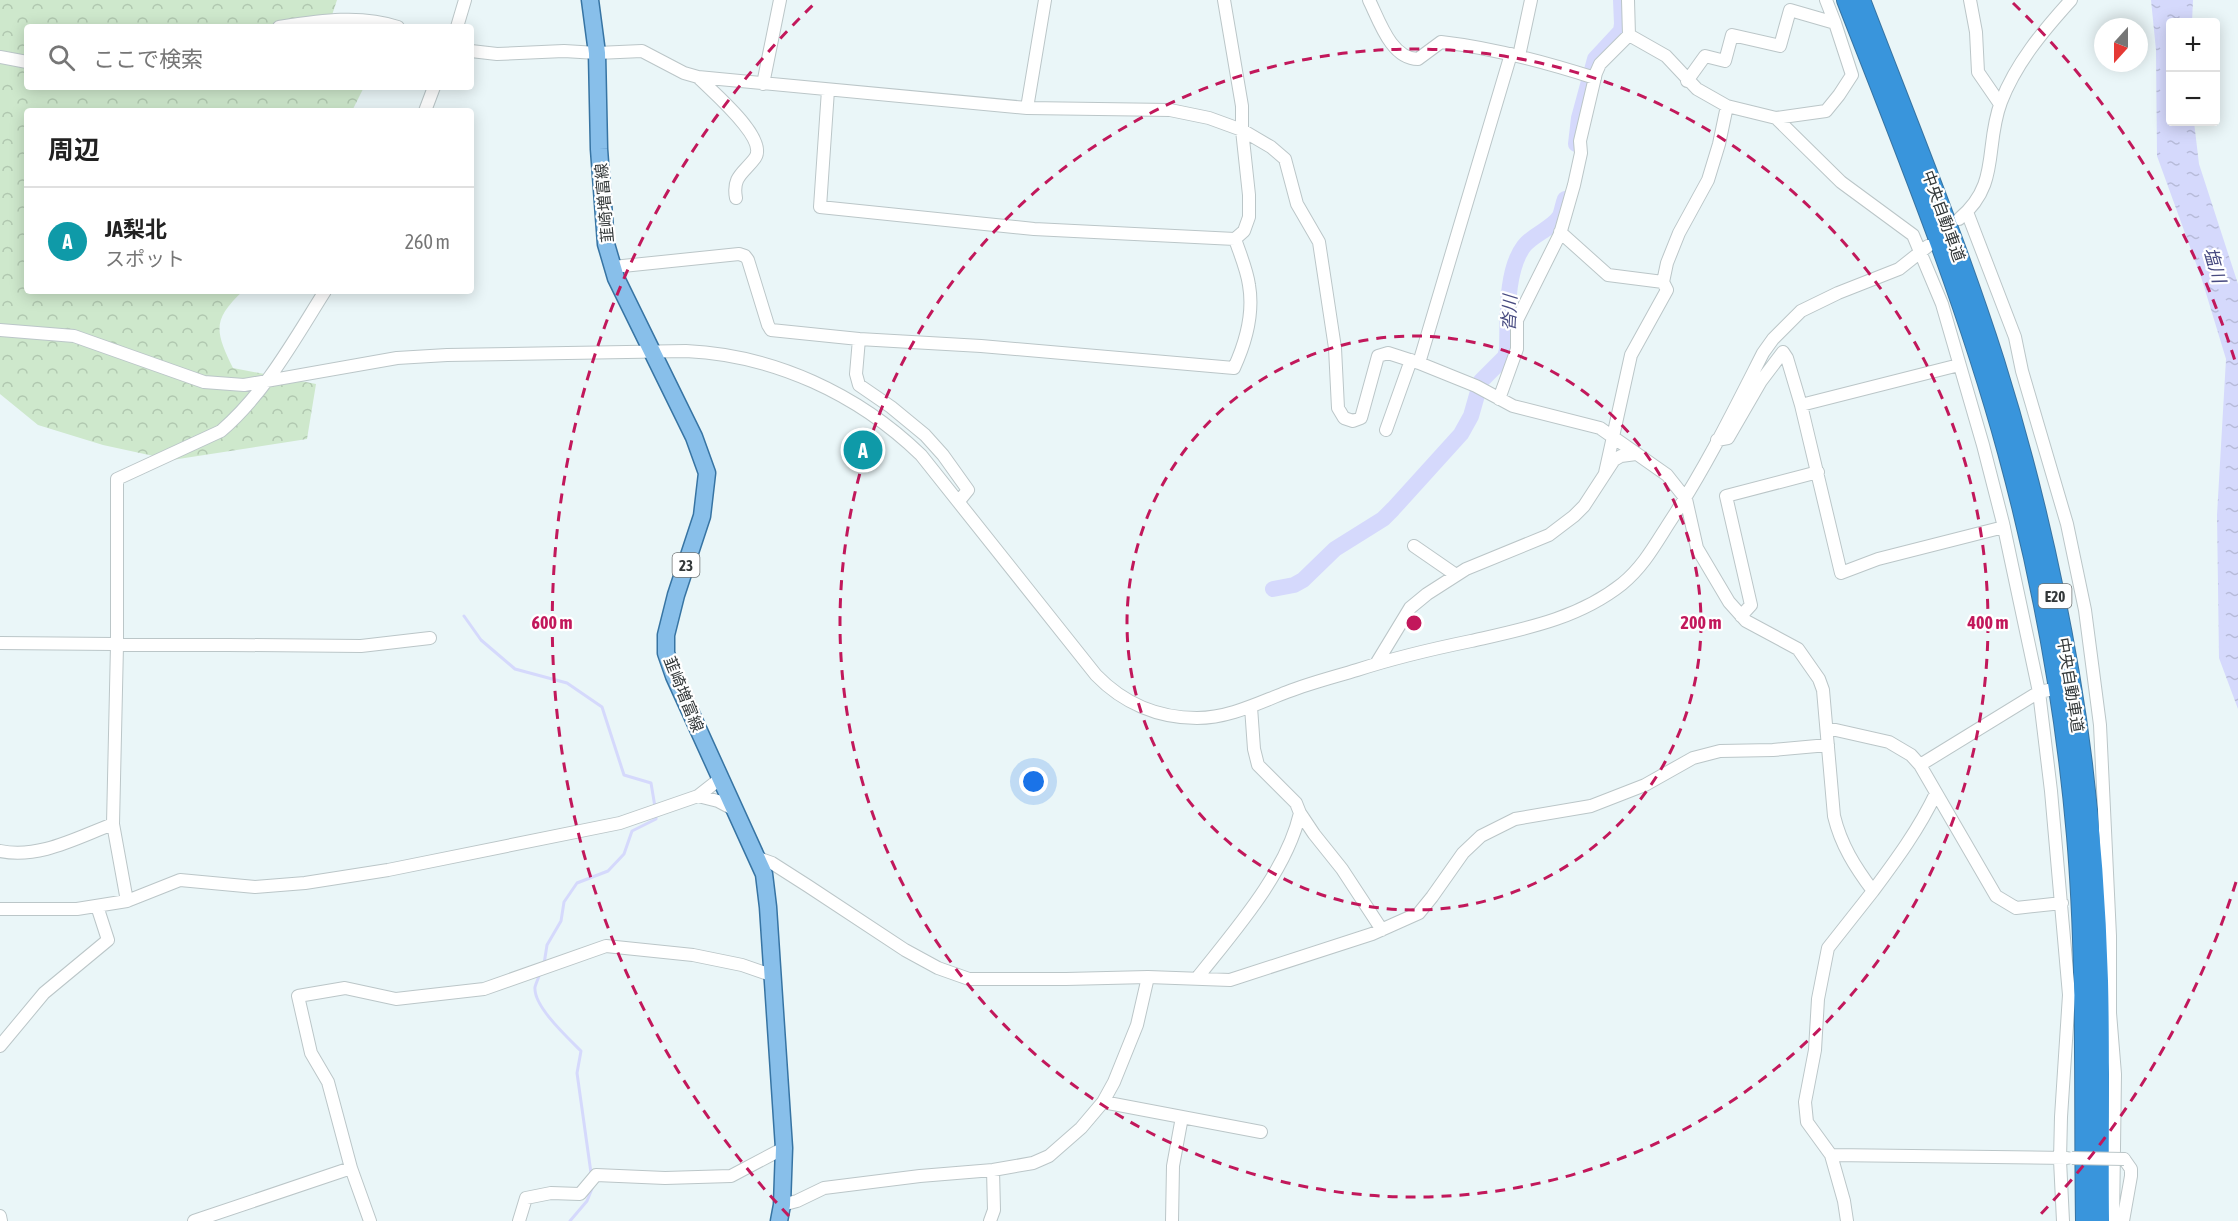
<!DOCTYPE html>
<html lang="ja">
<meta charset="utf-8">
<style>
body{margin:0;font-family:"Asap Condensed","Noto Sans JP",sans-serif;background:#f2f2f2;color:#222}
.controls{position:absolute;right:18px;top:18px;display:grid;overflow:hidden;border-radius:6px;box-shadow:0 3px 15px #0003}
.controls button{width:54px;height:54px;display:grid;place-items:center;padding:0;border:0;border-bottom:2px solid #e0e0e0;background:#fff;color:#222;font:30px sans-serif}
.compass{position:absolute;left:2094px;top:18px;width:54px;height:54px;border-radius:50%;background:#fff;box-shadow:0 3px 15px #0003;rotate:201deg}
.you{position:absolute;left:1034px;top:782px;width:21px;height:21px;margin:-15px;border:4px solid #fff;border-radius:50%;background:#1a73e8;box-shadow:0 0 0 9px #1a73e833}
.badge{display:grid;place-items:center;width:39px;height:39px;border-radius:50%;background:#1a73e8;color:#fff;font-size:20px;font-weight:700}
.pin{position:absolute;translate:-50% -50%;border:3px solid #fff;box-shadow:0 2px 6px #0006}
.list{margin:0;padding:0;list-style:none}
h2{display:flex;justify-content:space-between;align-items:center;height:78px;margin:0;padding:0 24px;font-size:26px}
h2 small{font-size:20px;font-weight:400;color:#767676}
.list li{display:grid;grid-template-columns:39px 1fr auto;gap:18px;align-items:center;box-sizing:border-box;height:108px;padding:0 24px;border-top:2px solid #e0e0e0}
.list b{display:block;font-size:22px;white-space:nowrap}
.list p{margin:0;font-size:20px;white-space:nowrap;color:#767676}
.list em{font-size:20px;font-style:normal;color:#767676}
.icon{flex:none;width:33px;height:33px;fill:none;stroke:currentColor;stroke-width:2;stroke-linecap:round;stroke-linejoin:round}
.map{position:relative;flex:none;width:2238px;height:1221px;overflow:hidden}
.search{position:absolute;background:#fff;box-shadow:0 3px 15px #0003;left:24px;top:24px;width:450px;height:66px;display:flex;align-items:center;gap:15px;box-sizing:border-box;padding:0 21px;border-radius:6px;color:#767676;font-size:22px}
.panel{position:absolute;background:#fff;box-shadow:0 3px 15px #0003;left:24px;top:108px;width:450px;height:186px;border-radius:6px}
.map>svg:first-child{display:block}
.forest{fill:url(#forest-crowns)}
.water{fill:url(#water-ripples)}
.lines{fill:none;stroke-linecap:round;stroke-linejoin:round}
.stream{stroke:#d5d9fc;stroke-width:3}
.river{stroke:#d5d9fc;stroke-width:16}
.minor-casing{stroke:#bbc6c8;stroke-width:14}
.major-casing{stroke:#3774a3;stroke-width:19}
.highway-casing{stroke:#3774a3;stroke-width:20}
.minor{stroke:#fff;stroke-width:12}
.major{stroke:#88bfea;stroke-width:16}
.highway{stroke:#3995dc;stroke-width:18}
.minor-bridge-casing{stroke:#bbc6c8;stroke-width:14;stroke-linecap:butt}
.minor-bridge{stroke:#fff;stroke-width:12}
.ring{fill:none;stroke:#c2185b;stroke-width:3;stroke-dasharray:10 8}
.labels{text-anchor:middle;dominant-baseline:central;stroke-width:4.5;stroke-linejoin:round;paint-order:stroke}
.shield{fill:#fff;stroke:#707474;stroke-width:1.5}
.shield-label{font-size:15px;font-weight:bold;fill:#333839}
.street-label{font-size:16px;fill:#333839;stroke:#fff}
.water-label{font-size:18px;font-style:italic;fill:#484b81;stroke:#fff}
.centre{fill:#c2185b;stroke:#fff;stroke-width:3}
.ring-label{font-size:18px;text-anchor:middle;font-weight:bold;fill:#c2185b;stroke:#fff;stroke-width:4.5;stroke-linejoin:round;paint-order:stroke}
</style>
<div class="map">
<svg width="2238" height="1221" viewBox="0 0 2238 1221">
<defs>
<pattern id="forest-crowns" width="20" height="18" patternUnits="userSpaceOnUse" patternTransform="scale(1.5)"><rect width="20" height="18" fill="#cee8cc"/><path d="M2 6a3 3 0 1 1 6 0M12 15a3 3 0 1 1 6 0" fill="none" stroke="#b1c8b0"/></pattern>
<pattern id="water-ripples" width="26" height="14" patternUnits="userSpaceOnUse" patternTransform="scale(1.5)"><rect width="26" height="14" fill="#d5d9fc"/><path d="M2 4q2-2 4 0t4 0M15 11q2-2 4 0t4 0" fill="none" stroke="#b7bbd9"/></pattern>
</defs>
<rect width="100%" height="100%" fill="#eaf6f8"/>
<path class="forest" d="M0,0h337l-9,27h-301v60h337l-12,24h-325v180h216c-31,29 -28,40 -10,77l83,16 -9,55 -135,21 -69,-15 -65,-20 -38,-31z"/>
<path class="water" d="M2151,0h42l-1,22h-22v100h24l5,42 39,120v425l-19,-51 -2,-143 9,-156 -24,-79 -45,-124 -1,-106z"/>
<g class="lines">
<path class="stream" d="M464,616l17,24 34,29 52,14 35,24 22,68 27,8 4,24
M544,964l3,-19 14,-24 3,-19 13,-19 31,-12 16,-17 8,-23 24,-12v-5
M540,973c-1,4 -4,10 -5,14 -2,19 33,51 46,64l-4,22 14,100
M570,1221l17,-20 6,-15"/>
<path class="river" d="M1576,144l3,-26 16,-59 26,-28 1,-7 -1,-24
M1273,589l21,-4 9,-5 32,-31 48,-30 10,-10 68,-75 10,-18 10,-35 24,-24 2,-7c1,-30 -2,-79 17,-104 9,-12 28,-17 36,-30 2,-5 3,-12 5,-17"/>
<defs>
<path id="minor" d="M1369,0c10,20 22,59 49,59l23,-17c53,6 104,20 154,36
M1970,0l6,32 2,40 22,32
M279,27c39,-6 81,-13 119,0
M457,27l8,-27
M1629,35l37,21 31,33 30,17 49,12 50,-7 13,-16 13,-20 -17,-52
M471,51l26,3 67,-3 33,2 45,-2 42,22 14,4 329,31 143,2 39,8 33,12 29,17 14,12 12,45 22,38 16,106 3,60 6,10 9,3 8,-3 17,-62 10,-3 31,10 57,23 37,20 87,22 67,47 19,24 11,49 32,54 17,19 52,28 21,30 4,11 11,126c7,29 21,51 39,75l-45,57 -10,51 -3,51 -10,52 2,20 24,33 13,46 3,20
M1519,56l12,-56
M0,57l27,5
M698,77c12,13 71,61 57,81 -11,15 -23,18 -19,40
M1687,81l18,-25 20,5 7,-26 48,11 10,-36 45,13 -9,-23
M763,84l17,-84
M828,90l-8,117 214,22 201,10
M1027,108l18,-108
M425,111l9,-24
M1776,118l65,64 72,53 29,69 41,141 20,78 36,169 12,99 18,204 -8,122 -1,43 3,61
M1967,212l48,125 7,34 45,153 18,86 15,115 10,211v77l5,61 -2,147
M1959,219c42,-35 25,-72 42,-117 15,-39 42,-71 70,-102
M1560,232l48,43 55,7
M613,267l126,-13 6,2 3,4 20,65 3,5 88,9
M0,330l74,6 130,46 40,3 153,-27 50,-3 239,-4c88,4 172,43 235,104l175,220c27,28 62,43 101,43 32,0 61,-15 90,-26 23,-9 47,-15 70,-22 37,-12 75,-21 114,-29 53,-12 107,-22 151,-57 22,-18 34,-41 49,-64 35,-53 63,-110 92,-167l10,-14 28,-28 37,-18 61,-24 29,-23
M1419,363l92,-309
M1499,399l18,-50v-29l43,-86 14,-49 7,-32 -1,-12 16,-68 4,-9 29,-29 -1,-35
M1801,405l158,-40
M1386,430l25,-70
M1717,440l11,-2 33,-57 22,-29 4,6 14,47 40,168 37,-14 126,-32
M1605,473l26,-118 36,-65 -4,-8 4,-19 12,-30 29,-53 11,-36 8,-38
M959,501l9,-11 -25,-35 -18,-20 -34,-28 -32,-22 -3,-11 3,-35 122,7 253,22c12,-26 20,-54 15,-83 -2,-15 -9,-31 -14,-46l9,-8 5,-14v-22l-7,-65v-24l-18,-106
M1414,546l42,29
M1741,616l10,-11 -25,-109 92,-24
M0,643l361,3 69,-8
M1376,664l34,-56 17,-14 39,-25 83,-34 25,-19 10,-10 30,-46 7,-4 15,-2
M1251,707l3,42 4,16 38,38 4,10 14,21 28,35 40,61
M1827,728l62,14 22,13 9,10 119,-73 10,-2
M1920,765l76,131 20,12 46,-5
M698,796l20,5 17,9
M0,851c39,8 76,-13 113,-27
M758,858l14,5 36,23 97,64 33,18 31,11h97l82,-2 82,3 142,-46 47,-21 13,-16 31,-44 18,-17 34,-17 76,-13 54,-21 48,-27 27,-7 53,-1 55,-5
M1873,891c23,-31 46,-62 63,-98
M127,901l-14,-77 4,-179v-166l104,-48c45,-39 73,-91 104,-140
M0,909h77l50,-8 53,-21 75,7 50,-4 83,-13 232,-47 78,-27 23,-18
M1197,978c38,-48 89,-105 103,-165
M0,1046l44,-53 64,-53 -11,-34
M1103,1102l158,30
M1831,1155l236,3
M351,1168l-23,-86 -17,-29 -13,-57 47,-8 51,11 88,-10 122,-43 87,9 49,10 29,10
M782,1205l15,-4 27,-13 96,-12 73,-6 40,-7 16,-7 32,-28 22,-26 11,-20 23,-57 11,-48
M0,1216l1,5
M194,1221l157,-53 19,53
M519,1221l7,-23 25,-5 29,1 16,-19 69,3 66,-2 53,-28
M990,1221l4,-11 -1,-40
M1172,1221l1,-55 9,-49
M2123,1221l8,-45v-7l-7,-10"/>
<path id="major" d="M590,0l7,53 2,96 7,95 10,34 78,159 13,36 -5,43 -26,79 -10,40v18l8,23 90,198 4,33 16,241 -2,57 -3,16"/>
<path id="highway" d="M1846,0c58,149 119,298 161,452 34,125 58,255 69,384 11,128 7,257 9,385
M1861,0c46,120 95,239 134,361 32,102 57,207 75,313 17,101 26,205 29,307 2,80 0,160 1,240"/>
</defs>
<use href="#minor" class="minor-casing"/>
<use href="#major" class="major-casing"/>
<use href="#highway" class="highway-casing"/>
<use href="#minor" class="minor"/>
<use href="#major" class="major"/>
<use href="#highway" class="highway"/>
<defs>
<path id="minor-bridge" d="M2072,1158l52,1"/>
</defs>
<use href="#minor-bridge" class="minor-bridge-casing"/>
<use href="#minor-bridge" class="minor-bridge"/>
</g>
<g class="ring">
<circle cx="1414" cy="623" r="287"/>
<circle cx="1414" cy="623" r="574"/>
<path d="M2236 882A862 862 0 0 1 2039 1216M789 1216A862 862 0 0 1 815 3M2013 3A862 862 0 0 1 2236 364"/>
</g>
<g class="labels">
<g class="shield">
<rect x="672.5" y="553" width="27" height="24" rx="4.5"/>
<rect x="2038.5" y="584" width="33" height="24" rx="4.5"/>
</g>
<g class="shield-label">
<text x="686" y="565">23</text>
<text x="2055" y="596">E20</text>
</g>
<g class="street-label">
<text transform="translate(604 203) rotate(-95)">韮崎増富線</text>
<text transform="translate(1944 216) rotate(70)">中央自動車道</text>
<text transform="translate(2071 685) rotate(81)">中央自動車道</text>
<text transform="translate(684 694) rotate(68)">韮崎増富線</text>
</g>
<g class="water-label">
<text transform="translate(2215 265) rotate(74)">塩川</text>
<text transform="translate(1509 313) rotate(-87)">沓川</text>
</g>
</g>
<circle cx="1414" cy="623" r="9" class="centre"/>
<g class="ring-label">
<text x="1701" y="629">200 m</text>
<text x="1988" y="629">400 m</text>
<text x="552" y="629">600 m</text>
</g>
</svg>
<div class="controls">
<button>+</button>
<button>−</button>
</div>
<svg class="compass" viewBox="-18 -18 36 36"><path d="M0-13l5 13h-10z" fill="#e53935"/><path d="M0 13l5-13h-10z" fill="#767676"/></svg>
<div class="you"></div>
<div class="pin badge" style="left:863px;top:450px;background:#0f9aa8">A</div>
<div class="search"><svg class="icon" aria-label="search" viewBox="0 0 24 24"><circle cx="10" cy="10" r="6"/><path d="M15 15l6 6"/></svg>ここで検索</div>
<section class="panel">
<h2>周辺<small></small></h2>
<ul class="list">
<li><span class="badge" style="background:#0f9aa8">A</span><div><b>JA梨北</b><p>スポット</p></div><em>260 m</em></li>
</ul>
</section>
</div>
